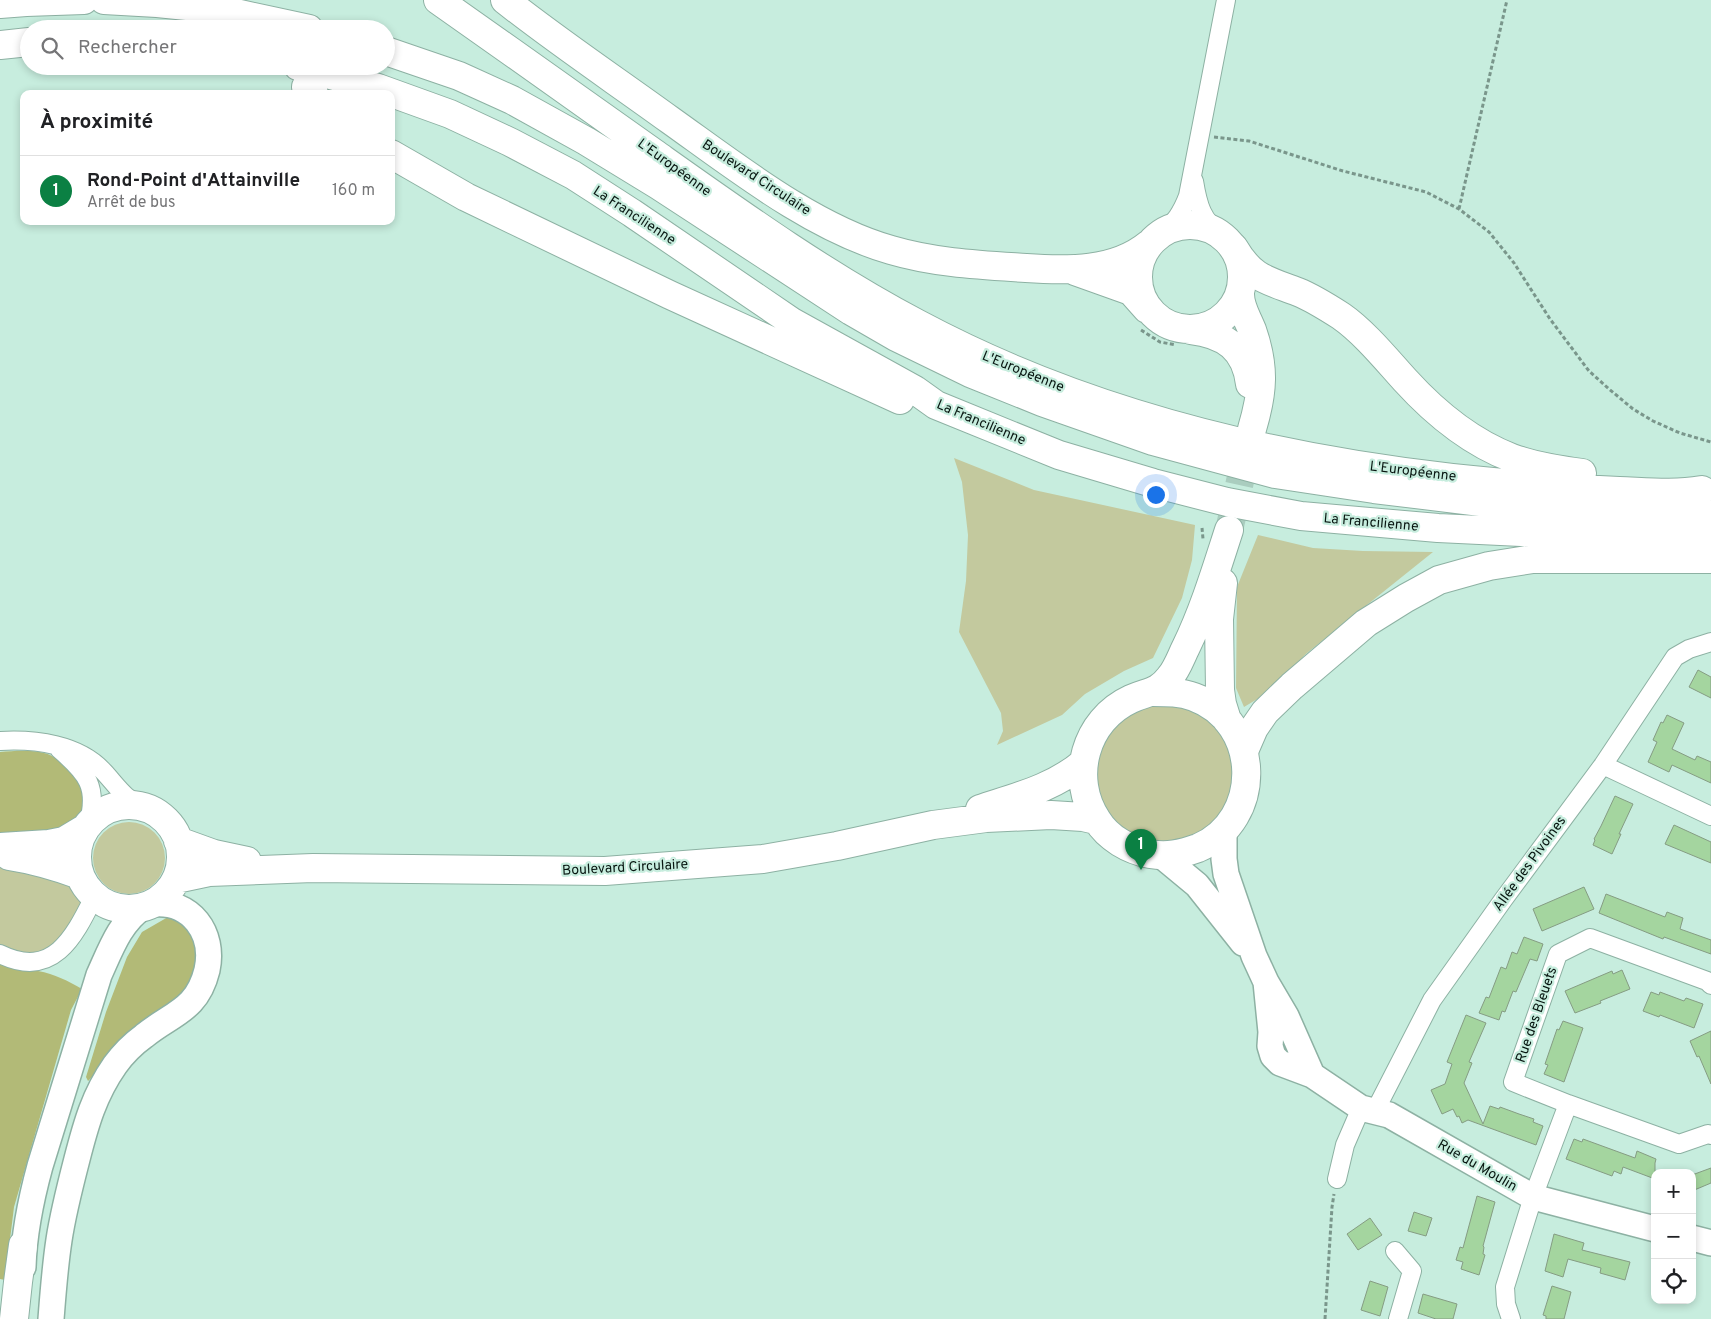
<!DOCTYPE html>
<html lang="fr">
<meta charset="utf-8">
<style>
body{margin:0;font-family:Overpass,sans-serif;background:#f2f2f2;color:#202124}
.controls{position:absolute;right:15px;bottom:15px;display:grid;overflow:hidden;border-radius:10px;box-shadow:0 2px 8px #0003}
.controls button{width:45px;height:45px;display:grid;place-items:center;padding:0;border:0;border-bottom:1px solid #e0e0e0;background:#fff;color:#202124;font:25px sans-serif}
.you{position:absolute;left:1155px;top:494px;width:18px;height:18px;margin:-12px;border:4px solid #fff;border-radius:50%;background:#1a73e8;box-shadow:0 0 0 8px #1a73e833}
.badge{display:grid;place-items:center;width:32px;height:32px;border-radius:50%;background:#0b8043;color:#fff;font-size:16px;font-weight:700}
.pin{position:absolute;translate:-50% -41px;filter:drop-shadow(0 1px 2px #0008)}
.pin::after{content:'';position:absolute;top:26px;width:18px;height:15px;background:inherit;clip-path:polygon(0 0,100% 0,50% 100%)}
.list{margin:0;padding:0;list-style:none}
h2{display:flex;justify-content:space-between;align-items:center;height:65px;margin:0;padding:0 20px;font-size:21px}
h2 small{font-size:16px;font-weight:400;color:#757577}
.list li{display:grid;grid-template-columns:32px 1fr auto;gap:15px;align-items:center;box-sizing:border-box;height:70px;padding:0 20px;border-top:1px solid #e0e0e0}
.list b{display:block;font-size:19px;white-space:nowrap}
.list p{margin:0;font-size:16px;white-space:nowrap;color:#757577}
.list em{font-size:16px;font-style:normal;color:#757577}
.icon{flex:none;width:28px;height:28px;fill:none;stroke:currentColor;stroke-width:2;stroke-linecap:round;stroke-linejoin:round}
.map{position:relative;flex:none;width:1711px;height:1319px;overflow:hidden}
.search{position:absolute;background:#fff;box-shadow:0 2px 8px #0003;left:20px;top:20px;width:375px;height:55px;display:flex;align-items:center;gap:12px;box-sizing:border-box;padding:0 18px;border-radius:28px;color:#757577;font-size:19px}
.panel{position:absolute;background:#fff;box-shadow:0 2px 8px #0003;left:20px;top:90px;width:375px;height:135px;border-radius:10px}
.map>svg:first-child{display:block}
.green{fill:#c3c99e}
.forest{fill:#b2ba77}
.building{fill:#a4d59f;stroke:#859c83}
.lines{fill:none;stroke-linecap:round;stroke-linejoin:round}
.primary-tunnel{stroke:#aacdbf;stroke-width:28;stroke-dasharray:28 14;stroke-linecap:butt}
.street-casing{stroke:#8db1a3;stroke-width:20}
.secondary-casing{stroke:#8db1a3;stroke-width:28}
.primary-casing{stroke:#8db1a3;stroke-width:30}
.highway-casing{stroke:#8db1a3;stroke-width:30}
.path{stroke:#7a968b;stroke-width:3;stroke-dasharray:4 2.5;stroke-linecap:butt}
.street{stroke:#fff;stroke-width:18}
.secondary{stroke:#fff;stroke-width:25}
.primary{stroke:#fff;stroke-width:28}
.highway{stroke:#fff;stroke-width:28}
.labels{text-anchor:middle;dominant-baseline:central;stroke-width:4.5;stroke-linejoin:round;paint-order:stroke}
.street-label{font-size:14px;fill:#081611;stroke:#c7edde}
</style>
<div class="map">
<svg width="1711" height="1319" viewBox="0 0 1711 1319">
<rect width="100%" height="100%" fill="#c7edde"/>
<path class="green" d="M954,458l80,32 161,35 -3,35 -10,38 -29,60 -29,13 -39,23 -23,21 -65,30 6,-14 -2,-18 -42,-81 7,-51 2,-46 -6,-53z
M1258,535l55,13 50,3 70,1 -126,101 -43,42 -20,12 -8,-19 1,-101z
M1095 774a70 70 0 1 1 140 0a70 70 0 1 1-140 0Z
M93 858a36 36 0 1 1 72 0a36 36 0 1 1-72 0Z
M0,864c20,6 61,13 75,27 2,2 5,7 6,10 0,6 -8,27 -12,32 -7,9 -22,17 -33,19 -13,3 -25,-2 -36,-8z"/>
<path class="forest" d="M0,752c15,-1 36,-3 50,3 12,5 27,20 33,32 7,17 -5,38 -21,44 -9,4 -50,1 -62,1z
M168,917l11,3 11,10 7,16 1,18 -15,32 -81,71 -14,14 -2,-4 20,-65 21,-55 15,-25z
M0,964c13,5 25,5 38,7 17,3 30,10 44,18l-11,21 -57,197 -9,73 -5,-1z"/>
<path class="building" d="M1698,670l13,7v21l-22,-11z
M1667,715l17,8 -12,26 23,11 2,-4 14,6v21l-39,-18 -3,7 -21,-10 9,-20 -4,-2 8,-18 2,1z
M1615,796l18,8 -14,30h2l-9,20 -19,-9 2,-5 -1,-1 7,-13z
M1674,825l37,17v21l-46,-19z
M1584,887l10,22 -52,22 -9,-22z
M1606,894l59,23 2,-5 16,6 -3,11 31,11v14l-47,-17 -1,2 -64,-26z
M1524,937l19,7 -6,17 -7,-2 -14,33 -3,-1 -8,21 -3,-1 -3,9 -20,-7 7,-16 3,1 12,-31 5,2 6,-17 5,2z
M1622,970l8,19 -30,12 1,2 -26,10 -10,-22 47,-20 1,3z
M1651,992l8,3 1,-3 24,9 2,-3 17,6 -9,24 -34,-13 -1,2 -16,-6z
M1466,1015l20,8 -17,39 3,1 -8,20 19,41 7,-18 9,3 1,-2 19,7 15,5 -1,3 10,4 -7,19 -68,-25 -6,3 -3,-7 -2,1 -4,-8 -11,5 -11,-24 14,-6 7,-20 -5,-2z
M1563,1021l20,7 -19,54 -20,-8 4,-9 -3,-1 12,-35 2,1z
M1711,1031v53l-12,-28 -2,1 -7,-16z
M1574,1139l8,3 1,-3 52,19 2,-7 19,8 -1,4v16l-32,-12 -2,7 -7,-3 -2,5 -46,-17z
M1711,1168v15l-19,8v-16z
M1477,1196l18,6 -12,44 1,1 -1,7 2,1 -6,20 -18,-6 2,-7 -7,-2 4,-13 3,1z
M1414,1212l18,6 -6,18 -18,-5z
M1370,1218l12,17 -24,15 -11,-16z
M1554,1234l30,9 -2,7 48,12 -5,18 -25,-7 1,-5 -33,-9 -5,18 -18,-6z
M1370,1281l18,6 -8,29 -19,-6z
M1552,1286l19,6 -7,27h-18v-3l-3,-1z
M1423,1294l34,10 -4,15h-17l-18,-6z"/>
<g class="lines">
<path class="primary-tunnel" d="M1230,526l19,-85"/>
<defs>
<path id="street" d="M1194,181c4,25 8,39 28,55
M1161,234c14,-11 21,-22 27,-38l38,-196
M0,741c35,-2 79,3 104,31 13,14 21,28 40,35
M59,749c28,24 40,38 29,76
M1603,765l108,51
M0,954c53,26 74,-17 94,-57
M1568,1104l111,40 29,-10 3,1
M1375,1111l57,-111 71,-100 100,-135 72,-108 14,-8 22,-7
M1337,1179l8,-34 16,-37
M1395,1251l17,20 -14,48
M1511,1319l-5,-15 -1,-17 28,-90 35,-93 -55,-22 45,-128 32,-16 117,43 4,4"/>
<path id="secondary" d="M1224,831v28l2,15 28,82 12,26 20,34 26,59
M1162,856l35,29 46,58
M1266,982l5,50 -1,14 3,10 7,7 32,12 49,33 28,7 144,82 122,32
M1692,1238l19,5
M23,1267c1,-35 8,-68 17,-101l59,-191c11,-24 21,-53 44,-68
M51,1319c2,-26 4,-53 8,-79 4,-27 11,-54 18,-81 9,-35 17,-64 38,-94 8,-11 18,-21 29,-29 28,-23 53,-25 63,-66 8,-37 -16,-70 -55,-66"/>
<path id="primary" d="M505,0c53,42 110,80 165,120 66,47 143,108 221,130 44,13 89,15 135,18 41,3 89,4 123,-24
M1138 277a52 52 0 1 1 104 0a52 52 0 1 1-104 0Z
M1075,271l56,20 16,18
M1240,294c0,14 7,23 12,36 13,37 11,62 0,99
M1191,330c34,4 55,19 59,54
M1223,583l-4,36 1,71 2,14 5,16
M1153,692c14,0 28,0 41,5 68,25 70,123 4,151 -17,6 -31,9 -48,6 -21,-4 -42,-16 -53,-34 -28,-42 -12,-100 34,-121 17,-8 26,-5 39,-22 7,-8 11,-20 16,-30 18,-37 30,-77 43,-117
M77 857a52 52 0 1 1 104 0a52 52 0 1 1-104 0Z
M980,809c36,-12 74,-21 103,-46
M178,841l36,13 33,7
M0,847l49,-3 15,-3 20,-12
M9,856c26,4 46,10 71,19
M176,879l33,-7 104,-4 292,3 158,-12 74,-13 96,-21 53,-7 65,-3 32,2 13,3"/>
<path id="highway" d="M104,0l53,3 60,6 92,20
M438,0c72,51 145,102 216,153 86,61 171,122 264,171 165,88 349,133 534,154 55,6 111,10 167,13 28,1 55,4 83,-1
M0,4l26,-2 58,-2
M0,45l29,-3
M386,51l73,25 53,24 74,41 72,44 193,126 45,26 74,36 72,29 111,39 122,33 99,15 107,13 230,13
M298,66l80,22 72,26 60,28 63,33 59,38 160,109 123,68 21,15 123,50 94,28 74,19 74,14 137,12 273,13
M306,87l8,7
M391,154l75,43 204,98 230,105
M1234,248c18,31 33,32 64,44 15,6 29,15 43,24 23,16 45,43 64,64 30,33 65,62 107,78 22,8 47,12 70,15
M1244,751l10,-23 11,-16 27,-26 74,-63 40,-25 33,-18 50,-14 44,-7h178
M14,1319l4,-37 5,-37"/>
</defs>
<use href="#street" class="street-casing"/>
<use href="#secondary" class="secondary-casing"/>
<use href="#primary" class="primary-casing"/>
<use href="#highway" class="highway-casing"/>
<path class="path" d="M1214,137l35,4 94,30 83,21 33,17 30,23 25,31 36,56 39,52 20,18 24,20 20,12 27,12 31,9
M1459,209l48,-209
M1141,330l19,12 16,3
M1202,528l1,11
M1325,1319l7,-112 2,-13"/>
<use href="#street" class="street"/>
<use href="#secondary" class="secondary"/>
<use href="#primary" class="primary"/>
<use href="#highway" class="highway"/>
</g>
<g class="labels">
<g class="street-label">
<text transform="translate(674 168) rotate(36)">L'Européenne</text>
<text transform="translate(756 178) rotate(33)">Boulevard Circulaire</text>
<text transform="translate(634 216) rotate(33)">La Francilienne</text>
<text transform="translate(1023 372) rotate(22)">L'Européenne</text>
<text transform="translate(981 423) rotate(23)">La Francilienne</text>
<text transform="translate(1413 472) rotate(7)">L'Européenne</text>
<text transform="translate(1371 523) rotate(5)">La Francilienne</text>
<text transform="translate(1530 864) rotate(-54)">Allée des Pivoines</text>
<text transform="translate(625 868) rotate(-3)">Boulevard Circulaire</text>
<text transform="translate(1537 1015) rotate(-71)">Rue des Bleuets</text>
<text transform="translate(1477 1166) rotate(30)">Rue du Moulin</text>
</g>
</g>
</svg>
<div class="controls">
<button>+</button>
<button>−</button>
<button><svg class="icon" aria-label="locate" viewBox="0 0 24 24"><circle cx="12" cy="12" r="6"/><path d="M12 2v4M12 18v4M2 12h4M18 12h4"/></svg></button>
</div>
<div class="you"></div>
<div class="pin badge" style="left:1141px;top:870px">1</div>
<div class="search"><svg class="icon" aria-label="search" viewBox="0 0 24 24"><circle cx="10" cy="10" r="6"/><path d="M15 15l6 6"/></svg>Rechercher</div>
<section class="panel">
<h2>À proximité<small></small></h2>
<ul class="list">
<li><span class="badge">1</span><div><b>Rond-Point d'Attainville</b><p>Arrêt de bus</p></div><em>160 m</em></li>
</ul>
</section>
</div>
